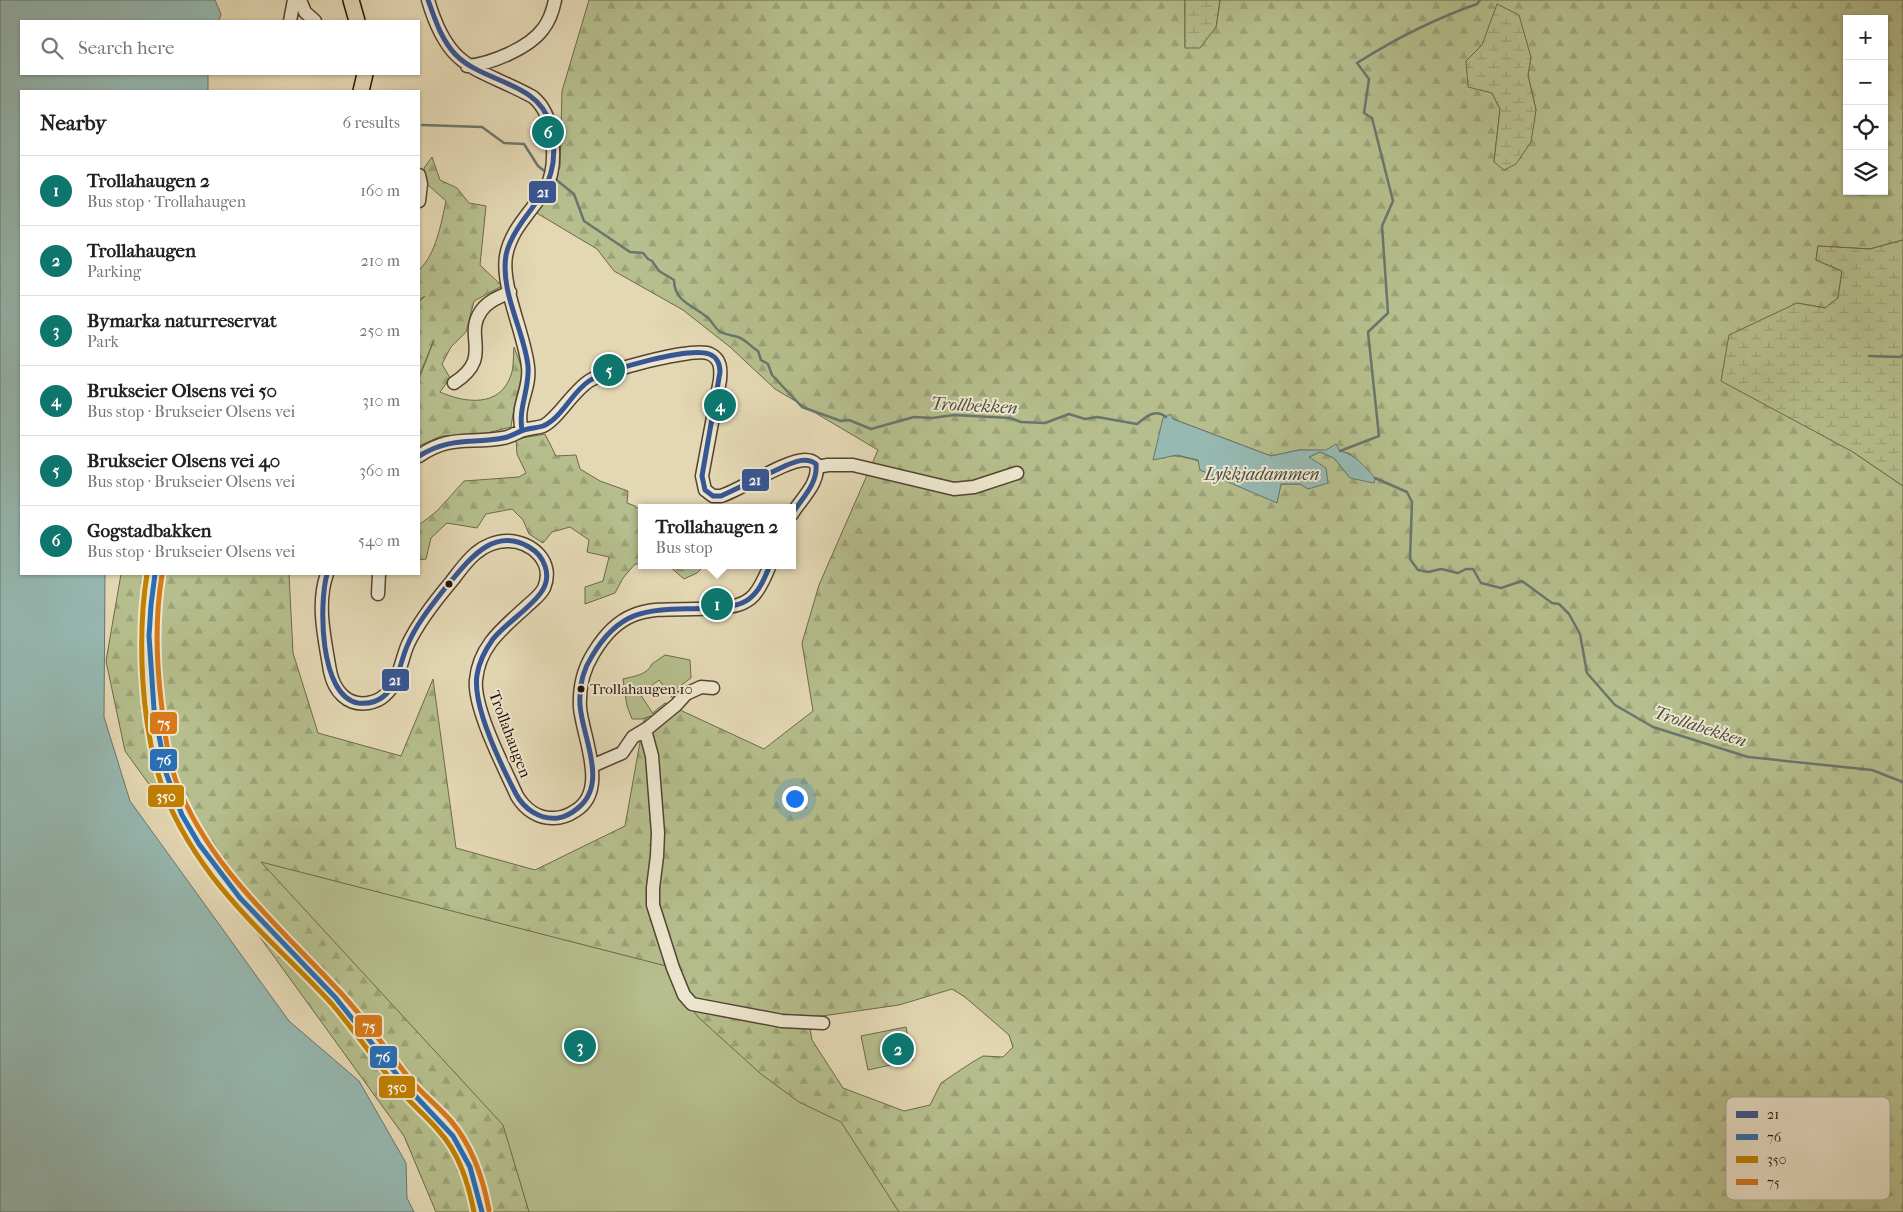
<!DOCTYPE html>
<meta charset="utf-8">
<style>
body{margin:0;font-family:"IM FELL French Canon",serif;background:#f2f2f2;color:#222}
.controls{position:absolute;right:15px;top:15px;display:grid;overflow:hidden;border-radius:0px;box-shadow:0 1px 4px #0004}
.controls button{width:45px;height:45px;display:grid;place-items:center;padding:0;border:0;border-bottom:1px solid #e0e0e0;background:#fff;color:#222;font:25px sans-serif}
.you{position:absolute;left:794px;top:798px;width:18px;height:18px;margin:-12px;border:4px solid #fff;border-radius:50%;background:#1a73e8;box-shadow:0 0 0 8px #1a73e833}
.badge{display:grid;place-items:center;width:32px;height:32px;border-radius:50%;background:#0f766e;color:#fff;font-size:16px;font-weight:700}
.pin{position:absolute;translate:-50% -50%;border:2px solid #fff;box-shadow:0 1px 5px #0006}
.popup{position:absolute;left:638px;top:504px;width:158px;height:65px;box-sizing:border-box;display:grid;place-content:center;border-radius:0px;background:#fff;filter:drop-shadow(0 1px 4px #0005);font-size:16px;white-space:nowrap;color:#767676}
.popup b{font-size:19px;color:#222}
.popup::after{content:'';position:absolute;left:50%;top:100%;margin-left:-10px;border:10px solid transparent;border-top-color:#fff}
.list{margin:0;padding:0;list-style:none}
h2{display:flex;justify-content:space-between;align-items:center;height:65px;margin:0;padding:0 20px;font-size:21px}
h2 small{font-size:16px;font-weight:400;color:#767676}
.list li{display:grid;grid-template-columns:32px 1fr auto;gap:15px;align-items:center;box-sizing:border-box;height:70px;padding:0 20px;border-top:1px solid #e0e0e0}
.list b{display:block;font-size:19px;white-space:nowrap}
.list p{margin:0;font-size:16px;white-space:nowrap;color:#767676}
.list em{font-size:16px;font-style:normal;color:#767676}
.icon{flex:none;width:28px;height:28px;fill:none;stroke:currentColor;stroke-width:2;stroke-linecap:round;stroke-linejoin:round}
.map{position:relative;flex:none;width:1903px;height:1212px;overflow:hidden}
.search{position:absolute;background:#fff;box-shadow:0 1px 4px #0004;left:20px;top:20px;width:400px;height:55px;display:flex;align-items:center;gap:12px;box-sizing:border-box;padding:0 18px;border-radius:0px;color:#767676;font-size:19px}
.panel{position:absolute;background:#fff;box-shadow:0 1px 4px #0004;left:20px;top:90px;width:400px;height:485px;border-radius:0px}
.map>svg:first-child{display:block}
.forest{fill:url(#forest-firs);stroke:#6d6848;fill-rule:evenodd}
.wetland{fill:url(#wetland-marsh);stroke:#6d6848}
.park{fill:#b5be8c;stroke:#6d6848}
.water{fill:#96b9b2;stroke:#69766d}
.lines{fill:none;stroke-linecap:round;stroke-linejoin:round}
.stream{stroke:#69766d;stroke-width:2.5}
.minor-casing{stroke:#554331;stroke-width:15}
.major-casing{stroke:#251105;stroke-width:18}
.minor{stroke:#ede6ce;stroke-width:12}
.major{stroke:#e4d8b4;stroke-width:15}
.bus-1-casing{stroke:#ede6ce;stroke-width:9}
.bus-2-casing{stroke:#ede6ce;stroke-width:9}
.bus-3-casing{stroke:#ede6ce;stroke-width:9}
.bus-4-casing{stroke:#ede6ce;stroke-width:9}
.bus-1{stroke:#365695;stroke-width:5}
.bus-2{stroke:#286fb7;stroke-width:5}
.bus-3{stroke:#c28101;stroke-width:5}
.bus-4{stroke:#d7791b;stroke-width:5}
.bus-dot{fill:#251105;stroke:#ede6ce;stroke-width:2}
.labels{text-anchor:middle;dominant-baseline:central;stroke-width:4;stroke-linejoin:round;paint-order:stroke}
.bus-label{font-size:15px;fill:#251105;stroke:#ede6ce;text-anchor:start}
.street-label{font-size:16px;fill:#251105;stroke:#ede6ce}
.water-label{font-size:18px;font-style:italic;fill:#4d4c42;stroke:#ede6ce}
.key{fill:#ede6ce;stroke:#b1a692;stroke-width:1}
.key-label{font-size:14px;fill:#251105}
.line-badge{stroke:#ede6ce;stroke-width:2}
.badge-label{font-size:14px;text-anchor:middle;font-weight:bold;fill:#fff}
</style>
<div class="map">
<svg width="1903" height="1212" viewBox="0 0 1903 1212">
<defs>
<pattern id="forest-firs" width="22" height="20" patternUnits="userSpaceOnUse" patternTransform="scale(1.25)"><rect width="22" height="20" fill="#b5be8c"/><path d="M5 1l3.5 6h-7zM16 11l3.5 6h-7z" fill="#9ca277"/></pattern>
<pattern id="wetland-marsh" width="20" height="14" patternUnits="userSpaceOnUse" patternTransform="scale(1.25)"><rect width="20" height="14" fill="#b5be8c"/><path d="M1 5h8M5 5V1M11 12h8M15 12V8" fill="none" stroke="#9ca277"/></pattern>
</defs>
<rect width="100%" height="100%" fill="#e4d8b4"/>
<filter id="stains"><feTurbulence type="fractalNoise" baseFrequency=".004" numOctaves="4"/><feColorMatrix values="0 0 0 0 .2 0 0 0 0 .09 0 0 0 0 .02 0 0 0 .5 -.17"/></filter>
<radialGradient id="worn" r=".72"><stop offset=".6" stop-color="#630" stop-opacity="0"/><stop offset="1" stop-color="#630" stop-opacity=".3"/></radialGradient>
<path class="forest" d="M589,0h596v47l31,-20 4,-27h683v240l-33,9 -52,-3 -2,14 26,11 -4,27 -13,10 -28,-5 56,149 50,34v726h-1467l-32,-76 -279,-385 -19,-90 15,-87h168l4,79 25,80 83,23 32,-77 23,169 79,22 90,-44 19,-106 21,-17 99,46 49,-38 -11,-68 17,-58 59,-135 -103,-61 -45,-42 -47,-37 -69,-39 -17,-22 -62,-37 25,-45 2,-76zM1847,19h37v172h-37zM1482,45l49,12 -3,18 8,35 -42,52 6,-53 -8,-16 -26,-32zM1173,419l98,37 28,-6 41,1 11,3 -1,24 -16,-20 -14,-6 -11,5 -9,27h-19l-4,18c-29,-15 -77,-49 -109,-46zM952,989l13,8 44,38 4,12 -10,10 -20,-1 -12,7 -30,20 -11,22 -26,6 -61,-23 -31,-48 -4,-22 91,-13z
M432,157l8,23 17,8 12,15 17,3 -6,59 22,21 -28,15 -8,31 -15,15 -9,17 8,14 -10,14c25,11 60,16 71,-17 3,-8 2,-19 3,-28l9,24 -9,37 -3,19 -28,7 -42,2 -22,10v-67l15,-39 -15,36v-74l6,-6 -6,4v-30c17,-16 22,-46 27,-69l-19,-17 -3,-16z
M545,434l11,22 20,-1 4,14 20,12 28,10 -1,12 8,3 7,6v52h-7l-12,14 -8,15 -30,11v-17l18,-6 6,-24 -22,-5 2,-12 -19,-13 -18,5 -9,11 -14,-9 -6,-14 -11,-11 -26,5 -9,14 -30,-5 -16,15 -5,21 -7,1v-35l18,-14 27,-30 55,-4 7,-4 -9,-19 -1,-15z
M668,565h37l-8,8 -13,6z"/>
<path class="wetland" d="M1185,0h35l-4,27 -16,21h-15z
M1497,4l22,11 12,42 -3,18 8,35 -5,32 -15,22 -12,6 -10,-8 6,-53 -8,-16 -24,-6 -2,-26 16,-16z
M1903,240v246l-50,-34 -132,-71 8,-46 68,-32 28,5 13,-10 4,-27 -26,-11 2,-14 52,3z"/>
<path class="park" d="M665,655l25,5 1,18 -15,11 2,3 -5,3 2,4 -1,1 -15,-20 -19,14 14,21 -12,4h-10l-5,-13 -4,-27c12,-3 24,-4 29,-15z
M261,862l409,105 10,27 18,23 63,57 38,28 42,20 58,90h-370l-26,-87z
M906,1027l7,33 -45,10 -7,-34z"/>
<path class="water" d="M0,0h215l6,14 -2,7h-198v53h187v17h-187v483h84l-1,143 26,84 159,220 70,60 47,82 1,35 7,14h-414z
M1171,414l2,5 98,37 28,-6h27l10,-6 4,7c16,4 24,15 35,27l-1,5 -24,-5 -16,-20 -14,-6 -11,5 17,11 2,15 -20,6 -8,-5h-19l-4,19 -77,-33 -2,-10 -21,-5 -24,5 10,-42z"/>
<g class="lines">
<path class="stream" d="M422,125l60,2 22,16 20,1 14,22 9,7
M554,178l20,16 10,27 46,31 13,1 5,6 4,2 7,10 15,9c0,23 22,26 35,39 4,4 6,9 10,12 6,4 13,4 19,6 7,2 13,10 20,14l3,9 7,4 4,11 30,32 39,14 8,-1 22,9 43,-12 18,1 22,-3 56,3 11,4 24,1 24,-9 16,5 12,-2 40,7c9,-7 18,-16 29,-7
M1869,356l31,1 3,-2
M1340,451l39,-15 -11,-104 20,-19 -6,-87 11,-25 -21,-83 -8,-5 5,-34 -12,-16c38,-24 77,-44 120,-59l3,-4
M1375,478l32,14 5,10 -2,57 8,11 10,2 13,-3 17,4 8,-4h7l8,14 20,5 21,-7 30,22 7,1 10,10 11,20 7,39 28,32 38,22 95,30 124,13 31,12"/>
<defs>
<path id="minor" d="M300,0l5,12 10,9
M428,0c21,72 48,66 105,97 12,10 17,24 19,39 2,17 2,37 -6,52 -14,24 -35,40 -40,68 -5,31 19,79 22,111 3,23 -13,39 -6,63
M290,21l4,-21
M467,66c24,-2 62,-18 76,-37 7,-9 10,-19 12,-29
M419,175l2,9 -2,17
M454,383c40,-26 9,-46 27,-72 7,-10 18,-14 29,-19
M419,456c32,-22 50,-12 84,-18 8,-1 14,-6 21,-8 6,-2 13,-2 19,-4 14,-6 29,-34 46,-45 15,-10 106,-35 121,-27 11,5 11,15 10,26l-18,96 3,14 8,6h8c21,-7 65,-36 84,-36 5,0 8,1 11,4 5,18 -16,36 -24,50
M817,467l11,-2h25l101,24 20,-2 43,-14
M327,574c-11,30 -2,66 3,97 4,20 17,35 38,32 6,-1 13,-4 17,-8 14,-12 16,-35 23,-51 11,-23 27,-43 43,-62 8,-10 15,-21 25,-29 8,-7 20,-12 31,-12 25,0 48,21 37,47 -4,8 -12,13 -18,19 -23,21 -47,39 -50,73 -3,28 29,89 41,116 8,13 21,23 37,22 8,0 15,-3 21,-7 34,-20 8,-73 5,-103 -1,-19 3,-38 13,-54 34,-58 70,-41 126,-46 13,-1 26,-3 35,-13 7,-8 12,-20 16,-30
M378,594l1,-20
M645,730l7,26 6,77 -1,23 -4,32v17l20,63 11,27 8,9 90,17 41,2
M592,766l30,-13 11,-16 15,-9 28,-23 10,-11 15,-7 12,1"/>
<path id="major" d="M351,0l6,21
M361,91l4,-17
M155,574c-8,41 -7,82 -2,124 3,29 7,58 16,85 30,88 105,148 166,214 24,26 44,55 66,83 13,17 30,30 44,46 22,25 31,55 37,86"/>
</defs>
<use href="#minor" class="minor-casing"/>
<use href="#major" class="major-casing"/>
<use href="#minor" class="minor"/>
<use href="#major" class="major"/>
<defs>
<path id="bus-1" d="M428,0c7,19 13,39 27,54 27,29 83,27 95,70 10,39 0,61 -23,91 -9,12 -18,25 -21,40 -6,38 18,75 22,111 2,22 -10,42 -6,64
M419,456c31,-19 51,-12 84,-18 8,-1 14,-6 21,-8 6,-2 13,-2 19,-4 19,-8 28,-33 46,-45 19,-12 100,-34 120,-27 8,3 11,10 11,18l-18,104 3,14 8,6h8l66,-31c10,-4 20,-8 29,-1 2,20 -14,34 -24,50
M327,574c-8,29 -8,122 31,129 9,1 19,-1 26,-7 15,-13 16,-35 24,-52 9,-21 24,-39 38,-57 21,-24 46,-62 83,-40 16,9 23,29 13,44 -10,16 -36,32 -49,48 -8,11 -14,23 -16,36 -5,32 24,90 39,119 8,15 24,26 42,24 7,-1 14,-5 20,-10 31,-25 4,-71 2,-103 -1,-17 3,-35 12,-49 32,-54 65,-45 119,-48 13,0 27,-1 38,-9 11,-8 16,-22 21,-34"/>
<path id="bus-2" d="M155,574l-4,31 -2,31 5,73 12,64 16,42 17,29 41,54 95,99 71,89 47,50 17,31 12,45"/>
<path id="bus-3" d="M147,574c-10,63 -6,149 14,209 11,34 30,65 51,93 35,46 80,85 119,127 23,27 43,56 65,83 13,16 29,29 42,44 21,23 30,52 36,82"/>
<path id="bus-4" d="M162,575c-7,42 -6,83 -1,125 3,27 6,56 15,81 33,87 103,145 164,211 25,27 46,57 69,86 12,15 29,28 42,43 22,26 32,57 38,89"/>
</defs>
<use href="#bus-1" class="bus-1-casing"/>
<use href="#bus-2" class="bus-2-casing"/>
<use href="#bus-3" class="bus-3-casing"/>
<use href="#bus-4" class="bus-4-casing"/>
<use href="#bus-1" class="bus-1"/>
<use href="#bus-2" class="bus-2"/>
<use href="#bus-3" class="bus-3"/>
<use href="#bus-4" class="bus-4"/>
</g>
<g class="bus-dot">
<circle cx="449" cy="584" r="4.5"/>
<circle cx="581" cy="689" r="4.5"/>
</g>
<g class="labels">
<g class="bus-label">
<text x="590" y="689">Trollahaugen 10</text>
</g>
<g class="street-label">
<text transform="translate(510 734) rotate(69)">Trollahaugen</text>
</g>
<g class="water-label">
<text transform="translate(974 406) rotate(3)">Trollbekken</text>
<text x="1262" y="474">Lykkjadammen</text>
<text transform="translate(1700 727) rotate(18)">Trollabekken</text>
</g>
</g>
<rect x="1726" y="1097" width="164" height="103" rx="8" class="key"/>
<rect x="1736" y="1111" width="22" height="7" fill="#365695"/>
<rect x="1736" y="1134" width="22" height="6" fill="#286fb7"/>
<rect x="1736" y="1156" width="22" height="7" fill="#c28101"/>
<rect x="1736" y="1179" width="22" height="6" fill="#d7791b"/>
<g class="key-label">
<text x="1767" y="1119">21</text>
<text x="1767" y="1142">76</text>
<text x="1767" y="1164">350</text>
<text x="1767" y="1187">75</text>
</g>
<g class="line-badge">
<rect x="528" y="180" width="29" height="24" rx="5" fill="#365695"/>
<rect x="741" y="468" width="29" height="24" rx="5" fill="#365695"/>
<rect x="381" y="668" width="29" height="24" rx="5" fill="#365695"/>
<rect x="149" y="711" width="29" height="24" rx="5" fill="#d7791b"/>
<rect x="149" y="748" width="29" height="24" rx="5" fill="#286fb7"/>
<rect x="147" y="784" width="38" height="24" rx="5" fill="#c28101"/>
<rect x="354" y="1014" width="29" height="24" rx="5" fill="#d7791b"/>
<rect x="369" y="1045" width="29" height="24" rx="5" fill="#286fb7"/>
<rect x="378" y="1075" width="38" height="24" rx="5" fill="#c28101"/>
</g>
<g class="badge-label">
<text x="543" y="197">21</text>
<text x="755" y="485">21</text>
<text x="395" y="685">21</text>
<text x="164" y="728">75</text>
<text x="164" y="765">76</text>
<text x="166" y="801">350</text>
<text x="369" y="1031">75</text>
<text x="383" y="1062">76</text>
<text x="397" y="1092">350</text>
</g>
<rect width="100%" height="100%" filter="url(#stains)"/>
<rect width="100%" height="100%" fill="url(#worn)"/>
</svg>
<div class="controls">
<button>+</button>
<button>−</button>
<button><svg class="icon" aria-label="locate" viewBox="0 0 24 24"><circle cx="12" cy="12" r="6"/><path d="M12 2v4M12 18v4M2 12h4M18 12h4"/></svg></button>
<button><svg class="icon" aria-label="layers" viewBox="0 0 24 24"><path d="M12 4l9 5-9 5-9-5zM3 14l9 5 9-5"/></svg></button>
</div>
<div class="you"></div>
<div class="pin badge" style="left:717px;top:604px">1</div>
<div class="popup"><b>Trollahaugen 2</b>Bus stop</div>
<div class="pin badge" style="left:898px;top:1049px">2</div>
<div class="pin badge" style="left:580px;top:1046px">3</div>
<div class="pin badge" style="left:720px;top:405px">4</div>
<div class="pin badge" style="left:609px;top:370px">5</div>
<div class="pin badge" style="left:548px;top:132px">6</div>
<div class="search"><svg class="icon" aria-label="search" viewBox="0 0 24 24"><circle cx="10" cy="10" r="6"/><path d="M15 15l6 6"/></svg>Search here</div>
<section class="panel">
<h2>Nearby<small>6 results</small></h2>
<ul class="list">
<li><span class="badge">1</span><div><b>Trollahaugen 2</b><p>Bus stop · Trollahaugen</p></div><em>160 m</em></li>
<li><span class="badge">2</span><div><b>Trollahaugen</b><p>Parking</p></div><em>210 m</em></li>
<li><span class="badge">3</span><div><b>Bymarka naturreservat</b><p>Park</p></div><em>250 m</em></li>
<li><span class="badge">4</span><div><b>Brukseier Olsens vei 50</b><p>Bus stop · Brukseier Olsens vei</p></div><em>310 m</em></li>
<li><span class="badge">5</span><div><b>Brukseier Olsens vei 40</b><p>Bus stop · Brukseier Olsens vei</p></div><em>360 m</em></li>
<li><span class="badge">6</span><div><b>Gogstadbakken</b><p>Bus stop · Brukseier Olsens vei</p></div><em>540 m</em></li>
</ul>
</section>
</div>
